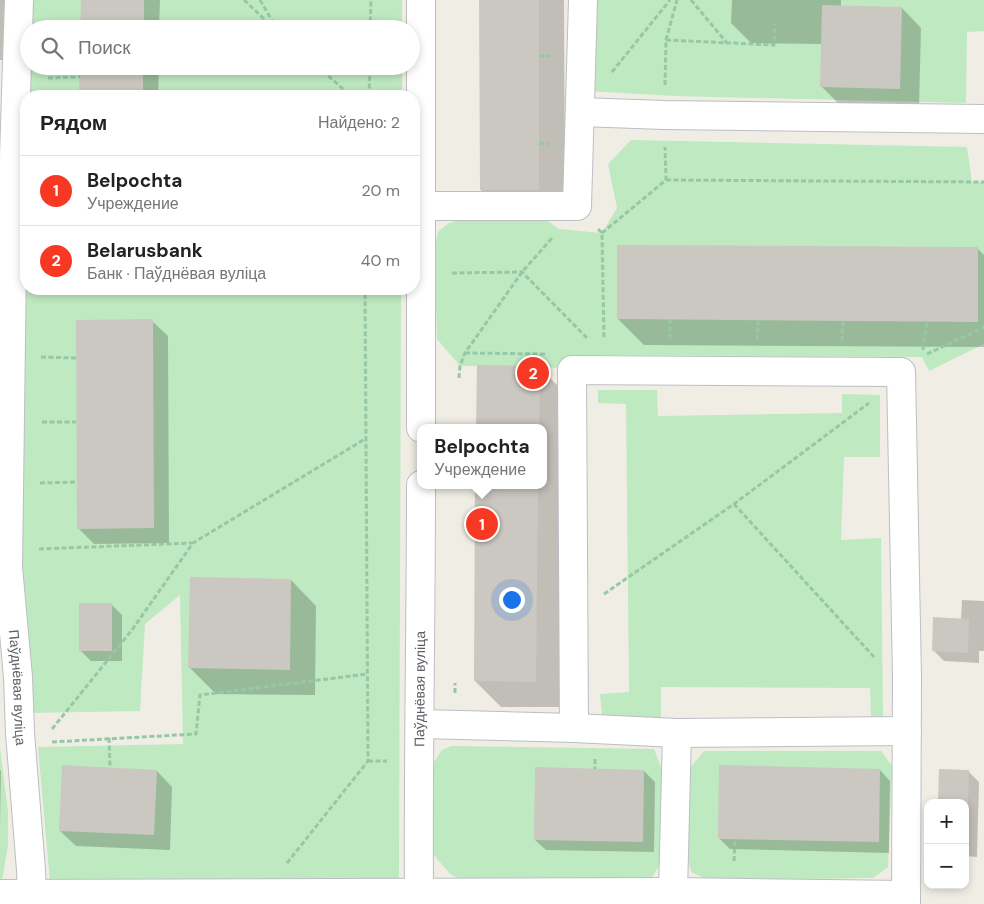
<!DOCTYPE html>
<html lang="ru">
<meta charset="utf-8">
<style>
body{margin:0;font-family:"DM Sans",sans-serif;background:#f2f2f2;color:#222}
.controls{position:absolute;right:15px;bottom:15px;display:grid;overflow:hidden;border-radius:10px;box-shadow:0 2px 8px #0003}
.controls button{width:45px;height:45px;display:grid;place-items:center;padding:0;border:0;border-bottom:1px solid #e0e0e0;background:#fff;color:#222;font:25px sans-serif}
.you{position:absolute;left:511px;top:599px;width:18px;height:18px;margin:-12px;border:4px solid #fff;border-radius:50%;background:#1a73e8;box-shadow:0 0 0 8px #1a73e833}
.badge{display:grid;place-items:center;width:32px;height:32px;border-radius:50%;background:#f73924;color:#fff;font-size:16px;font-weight:700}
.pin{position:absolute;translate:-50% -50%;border:2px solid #fff;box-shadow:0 1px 5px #0006}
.popup{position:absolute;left:417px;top:424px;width:130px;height:65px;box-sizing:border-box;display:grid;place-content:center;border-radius:10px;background:#fff;filter:drop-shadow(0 1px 4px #0005);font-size:16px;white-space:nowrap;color:#767676}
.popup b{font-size:19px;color:#222}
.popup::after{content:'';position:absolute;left:50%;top:100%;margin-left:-10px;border:10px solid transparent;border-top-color:#fff}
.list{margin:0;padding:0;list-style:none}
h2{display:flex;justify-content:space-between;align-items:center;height:65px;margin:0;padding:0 20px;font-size:21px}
h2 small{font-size:16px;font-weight:400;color:#767676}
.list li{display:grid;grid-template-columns:32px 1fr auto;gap:15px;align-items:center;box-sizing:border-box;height:70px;padding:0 20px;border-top:1px solid #e0e0e0}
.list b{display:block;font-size:19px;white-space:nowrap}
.list p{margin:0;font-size:16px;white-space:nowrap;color:#767676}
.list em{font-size:16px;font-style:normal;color:#767676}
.icon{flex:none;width:28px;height:28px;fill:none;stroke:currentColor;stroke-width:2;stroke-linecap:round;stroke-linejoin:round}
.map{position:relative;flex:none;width:984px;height:904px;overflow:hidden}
.search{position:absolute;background:#fff;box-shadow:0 2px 8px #0003;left:20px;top:20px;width:400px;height:55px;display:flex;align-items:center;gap:12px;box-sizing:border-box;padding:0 18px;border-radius:28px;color:#767676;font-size:19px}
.panel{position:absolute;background:#fff;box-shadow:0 2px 8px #0003;left:20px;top:90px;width:400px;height:205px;border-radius:20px}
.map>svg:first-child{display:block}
.green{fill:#bfe9c0}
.shadow{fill:#0003}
.building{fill:#cbc8c1}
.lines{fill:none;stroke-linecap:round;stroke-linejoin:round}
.minor-casing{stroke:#bcbec4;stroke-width:30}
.path{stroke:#96c8a6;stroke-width:3;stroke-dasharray:5 2.5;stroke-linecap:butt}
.minor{stroke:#fff;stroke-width:28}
.labels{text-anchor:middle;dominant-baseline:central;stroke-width:4.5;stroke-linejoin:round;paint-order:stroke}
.street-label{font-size:14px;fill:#5c6066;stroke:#fff}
</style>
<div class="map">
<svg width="984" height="904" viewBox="0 0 984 904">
<rect width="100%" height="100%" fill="#f0eee4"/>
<path class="green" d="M17,0h385v29h-373v37h373v30h-376z
M587,0h397v31l-17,1 -1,71 -292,-7 -86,-5z
M631,140l336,7 5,35h12v162l-55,27 -7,-14 -318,-2 -1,15h-31l-32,-4h-80l-23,-27 -3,-86 4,-21 11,-9 14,-4h82l14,10 43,4 15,-25 -9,-44z
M26,223v66h375l-2,590 -349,3 -12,-135 145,-3 -3,-149 -35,29 -5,87 -112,2 -9,-145z
M598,390h59l1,26 184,-3v-19l38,1v62h-36l-3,83 40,-2 2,179 -12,-1 -1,-28 -209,-1v34l-59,-6 -2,-21 29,-2 -3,-288 -28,-1z
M451,746l203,3 10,26 -2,86 -11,18 -184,4 -17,-9 -17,-20 1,-92 8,-12z
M0,748l8,63v35l-8,46z
M704,751h177l11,15 -4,101 -15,11 -139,2 -30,-2 -13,-6 -4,-17 2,-86z"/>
<path class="shadow" d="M0,0h5v60h-5z
M82,0h78l-1,29h-77z
M480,0h84l1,216h-58l-26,-26z
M732,0h109v7l61,1 19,20 -2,80 -78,-2 -20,-20 1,-42 -71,-1 -20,-20z
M81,66h78l-1,30h-77z
M977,248l7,7v92l-340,-2 -26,-26z
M152,321l16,15 1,207 -75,1 -16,-16z
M539,367l26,26 -3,314h-61l-26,-26 2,-196h66v-57h-66z
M291,580l25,26 -1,89 -99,-1 -26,-26z
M962,600l22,1v50h-5v12l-35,-2 -11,-11 28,-30z
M111,604l11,11v46h-31l-11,-11z
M0,770l1,1 -1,56z
M880,770l10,11 -1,72 -159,-4 -11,-11z
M157,771l15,16 -2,63 -94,-4 -16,-15z
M644,771l11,11 -1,70 -108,-2 -11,-10z
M968,771l11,11 -2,75 -12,-1v-53z"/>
<path class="building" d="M81,0h63v29h-64z
M479,0h60v190h-59z
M822,5l80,2 -2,82 -80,-2z
M80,66h63v30h-64z
M617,245l361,2v75l-361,-3z
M153,319l1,209 -77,1 -1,-209z
M477,365l63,1 -1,62h-63z
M475,485h63l-2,197 -62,-1z
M190,577l101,2 -1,91 -102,-2z
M79,603h33v48h-33z
M933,617l36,2 -1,34 -36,-2z
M62,765l95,5 -3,65 -95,-4z
M719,765l161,4 -1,73 -161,-3z
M535,767l109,3 -1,72 -109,-2z
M939,769l30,1 -1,33h-30z"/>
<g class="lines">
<defs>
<g id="minor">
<path id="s1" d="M19,0l-6,189 -5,378 10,110 2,56 11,137 1,24"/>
<path d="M580,112l84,3 320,4"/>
<path d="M421,206h156l6,-206"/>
<path d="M421,428v-428"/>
<path d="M420,724l154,4 103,5 230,-2"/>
<path d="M574,728l-2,-358 329,2 6,305 -1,227"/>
<path d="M673,892l4,-159"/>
<path d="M0,894l673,-2 233,3"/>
<path id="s2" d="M419,894c-1,-137 2,-273 2,-409"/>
</g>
</defs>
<use href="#minor" class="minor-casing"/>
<path class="path" d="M244,0l31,29
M260,0l17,29
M691,0l36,43
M48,25l32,1
M370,29l1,-29
M666,40l108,5 1,-21
M539,56h12
M317,66l34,30
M612,72l58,-72
M48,78l32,-1
M665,85l1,-45 11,-40
M369,96l1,-30
M539,143l10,1
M666,180l318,2
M598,229l4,4 2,106
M602,233l64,-53 -1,-33
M452,273l70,-1 66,67
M670,339v-19
M757,340l1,-19
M842,341l1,-20
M923,350l4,-29
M465,353l82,1
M927,354l56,-26 1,-4
M41,357l35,1
M459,378l1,-12 5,-13 57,-81 30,-34
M42,422h34
M40,483l36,-1
M734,504l140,153
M39,549l153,-6
M604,594l130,-90 135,-101
M455,693v-10
M52,729l80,-99 61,-87 172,-104
M109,738l1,29
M52,742l144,-8 4,-39 167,-21
M595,759v10
M368,761h19
M734,861l1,-21
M287,863l81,-102 -3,-472"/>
<use href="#minor" class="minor"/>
</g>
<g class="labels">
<g class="street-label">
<text stroke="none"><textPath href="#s1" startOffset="688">Паўднёвая вуліца</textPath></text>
<text stroke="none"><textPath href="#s2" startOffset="205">Паўднёвая вуліца</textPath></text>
</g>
</g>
</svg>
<div class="controls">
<button>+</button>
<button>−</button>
</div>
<div class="you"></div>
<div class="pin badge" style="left:482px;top:524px">1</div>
<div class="popup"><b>Belpochta</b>Учреждение</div>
<div class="pin badge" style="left:533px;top:373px">2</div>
<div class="search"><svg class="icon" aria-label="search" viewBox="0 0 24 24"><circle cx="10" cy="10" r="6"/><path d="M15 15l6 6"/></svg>Поиск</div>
<section class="panel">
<h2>Рядом<small>Найдено: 2</small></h2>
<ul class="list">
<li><span class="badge">1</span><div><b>Belpochta</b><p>Учреждение</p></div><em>20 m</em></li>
<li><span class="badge">2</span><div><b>Belarusbank</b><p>Банк · Паўднёвая вуліца</p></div><em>40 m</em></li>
</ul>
</section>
</div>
